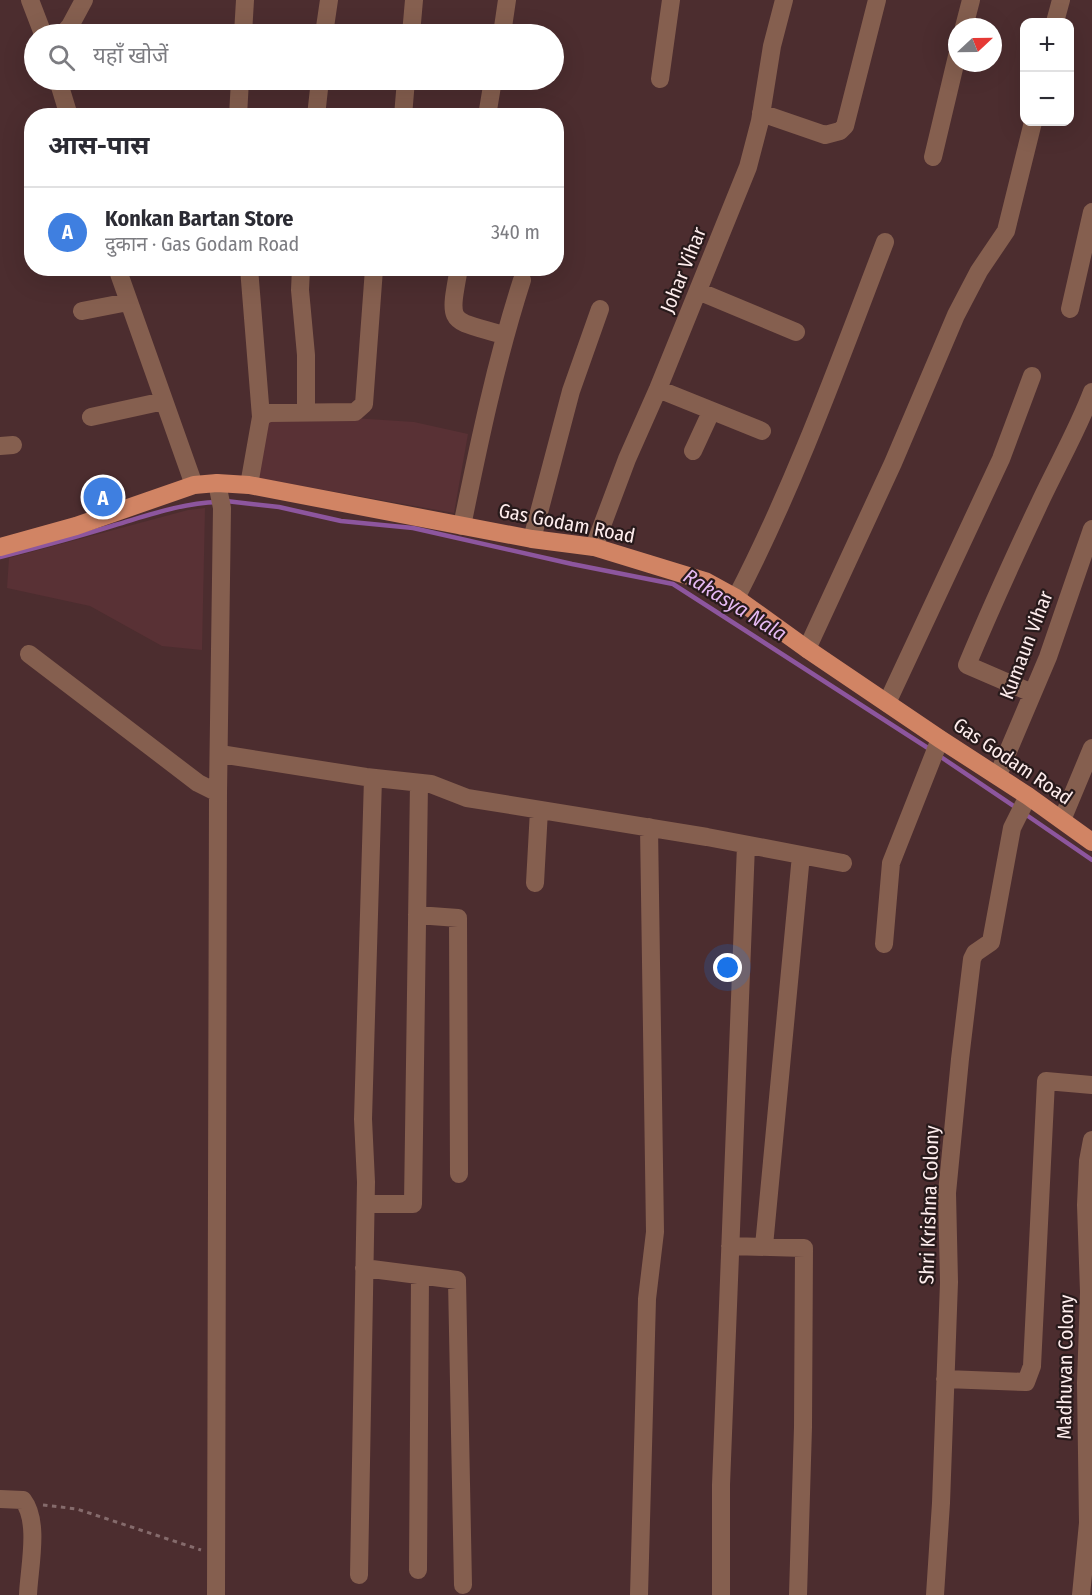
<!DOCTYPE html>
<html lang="hi">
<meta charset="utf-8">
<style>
body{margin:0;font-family:"Fira Sans Condensed","Noto Sans Devanagari",sans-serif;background:#f7f7f7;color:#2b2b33}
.controls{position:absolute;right:18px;top:18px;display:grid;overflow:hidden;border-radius:12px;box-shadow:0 6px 24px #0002}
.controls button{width:54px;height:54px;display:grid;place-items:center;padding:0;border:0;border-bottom:2px solid #e1e1e2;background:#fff;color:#2b2b33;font:30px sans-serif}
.compass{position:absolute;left:948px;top:18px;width:54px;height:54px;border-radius:50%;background:#fff;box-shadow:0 6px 24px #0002;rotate:68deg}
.you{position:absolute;left:728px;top:968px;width:21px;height:21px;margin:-15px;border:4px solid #fff;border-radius:50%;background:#1a73e8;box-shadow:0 0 0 9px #1a73e833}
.badge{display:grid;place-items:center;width:39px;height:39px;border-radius:50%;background:#db2777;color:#fff;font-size:20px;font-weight:700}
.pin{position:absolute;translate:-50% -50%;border:3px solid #fff;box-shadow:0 2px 6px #0006}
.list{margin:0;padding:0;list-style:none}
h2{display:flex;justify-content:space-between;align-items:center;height:78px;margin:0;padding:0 24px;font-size:26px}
h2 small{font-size:20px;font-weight:400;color:#7c7c81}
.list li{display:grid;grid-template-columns:39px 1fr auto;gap:18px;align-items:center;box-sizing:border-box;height:90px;padding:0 24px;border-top:2px solid #e1e1e2}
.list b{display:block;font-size:22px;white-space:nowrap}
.list p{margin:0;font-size:20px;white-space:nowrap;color:#7c7c81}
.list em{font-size:20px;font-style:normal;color:#7c7c81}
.icon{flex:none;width:33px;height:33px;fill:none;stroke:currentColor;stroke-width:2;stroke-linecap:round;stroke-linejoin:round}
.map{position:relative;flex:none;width:1092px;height:1595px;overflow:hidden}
.search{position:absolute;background:#fff;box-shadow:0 6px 24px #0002;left:24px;top:24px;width:540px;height:66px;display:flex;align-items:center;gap:15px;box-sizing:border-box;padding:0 21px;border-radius:33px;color:#7c7c81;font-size:22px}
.panel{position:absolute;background:#fff;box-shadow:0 6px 24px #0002;left:24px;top:108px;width:540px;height:168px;border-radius:24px}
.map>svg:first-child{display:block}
.built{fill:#593135}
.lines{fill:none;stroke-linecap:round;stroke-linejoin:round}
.stream{stroke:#8d569e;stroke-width:4.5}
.path{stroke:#856b6c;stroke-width:3;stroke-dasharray:4.5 4.5;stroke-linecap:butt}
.minor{stroke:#855f4f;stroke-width:18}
.major{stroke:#d18464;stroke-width:18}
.labels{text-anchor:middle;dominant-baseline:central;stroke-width:4.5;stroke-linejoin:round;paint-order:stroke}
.street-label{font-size:20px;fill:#feeded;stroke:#281a1b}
.water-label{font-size:21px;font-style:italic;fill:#e5b9f3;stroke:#281a1b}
</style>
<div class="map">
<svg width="1092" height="1595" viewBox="0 0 1092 1595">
<rect width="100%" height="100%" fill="#4c2d2f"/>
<path class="built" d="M353,418l61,4 54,12 -14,79 -197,-35 9,-59z
M205,508l-3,142 -40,-4 -72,-40 -83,-18 2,-30 179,-48z"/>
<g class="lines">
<path class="stream" d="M226,501l53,6 62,14 72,7 159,36 101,20 258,166
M0,557c39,-10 77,-20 115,-32 34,-10 67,-22 103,-23
M938,755l80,54
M1025,814l67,46"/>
<path class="path" d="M43,1505l34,4 124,41"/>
<path class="minor" d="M30,0l13,34
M1055,22l6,-22
M964,27l7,-27
M63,34l7,-8 14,-26
M243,34l2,-34
M324,34l5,-34
M411,34l3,-34
M502,34l5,-34
M660,79l11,-79
M58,80l11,36
M761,113l64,22 15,-4 5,-5 32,-126
M238,116l2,-36
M316,116l4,-36
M403,116l3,-36
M487,116l6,-36
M933,157l24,-101
M117,268l77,217
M249,268l12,149
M301,268l-1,22 6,65v58
M459,268c-11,59 -10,51 45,67
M698,291l98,41
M1070,309l22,-97
M82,311l46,-9
M658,389l104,42
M91,417l73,-16
M0,446l13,-1
M693,451l18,-39
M249,485l12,-68 8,-4 86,-1 9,-8 10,-135
M462,526c17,-83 34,-165 60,-246
M532,539l39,-148 29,-82
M594,547l33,-88 31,-70 90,-222 12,-46 12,-75 12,-46
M736,598c59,-114 103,-236 149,-356
M807,649l86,-186 63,-148 23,-44 27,-40 27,-109
M29,654l169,129 20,10
M1032,693l-65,-28c23,-55 48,-110 74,-165 17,-36 37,-71 51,-108
M887,703l114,-244 31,-83
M220,754l146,23 65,7 36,14 240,39 136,26
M998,775l50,-118 44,-128
M1062,820l30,-72
M535,883l4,-73
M417,915l41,3 1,256
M884,944l7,-81 49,-124
M366,1204h47l6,-421
M730,1246l74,2 -1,179 -5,168
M764,1246l37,-391
M364,1268l93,12 6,305
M945,1379l81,3 6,-16 14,-285 46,4
M0,1499l23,1c17,22 6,68 5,95
M418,1570l2,-294
M359,1575l7,-393 -3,-63 10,-341
M216,1595l2,-802 4,-285 -5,-25
M639,1595l8,-296 8,-67 -6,-405
M721,1595v-110l25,-640
M935,1595l6,-92 8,-221 -2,-89 13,-134 12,-100 3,-6 16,-11 21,-114 16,-32
M1081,1595l7,-72 -2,-140 3,-91 -3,-87 2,-44 4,-21"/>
<path class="major" d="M0,547l76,-21 118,-41 23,-2 32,2 283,54 62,8 111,34 31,17 71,51 133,90 88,57 64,46"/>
</g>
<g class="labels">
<g class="street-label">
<text transform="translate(683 270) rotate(-68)">Johar Vihar</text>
<text transform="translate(567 523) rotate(11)">Gas Godam Road</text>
<text transform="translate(1026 645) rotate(-69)">Kumaun Vihar</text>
<text transform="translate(1013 761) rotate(34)">Gas Godam Road</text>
<text transform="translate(929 1205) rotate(-88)">Shri Krishna Colony</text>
<text transform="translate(1065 1367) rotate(-89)">Madhuvan Colony</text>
</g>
<g class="water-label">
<text transform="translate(735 605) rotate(32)">Rakasya Nala</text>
</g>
</g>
</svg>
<div class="controls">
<button>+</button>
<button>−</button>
</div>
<svg class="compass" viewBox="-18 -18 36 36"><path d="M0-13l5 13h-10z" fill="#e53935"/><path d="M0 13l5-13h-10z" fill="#7c7c81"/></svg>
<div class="you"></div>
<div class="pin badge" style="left:103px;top:497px;background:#3f7fe0">A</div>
<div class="search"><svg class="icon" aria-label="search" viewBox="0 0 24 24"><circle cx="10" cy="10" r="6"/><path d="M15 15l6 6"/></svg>यहाँ खोजें</div>
<section class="panel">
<h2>आस-पास<small></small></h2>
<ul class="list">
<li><span class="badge" style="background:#3f7fe0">A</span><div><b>Konkan Bartan Store</b><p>दुकान · Gas Godam Road</p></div><em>340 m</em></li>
</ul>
</section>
</div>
